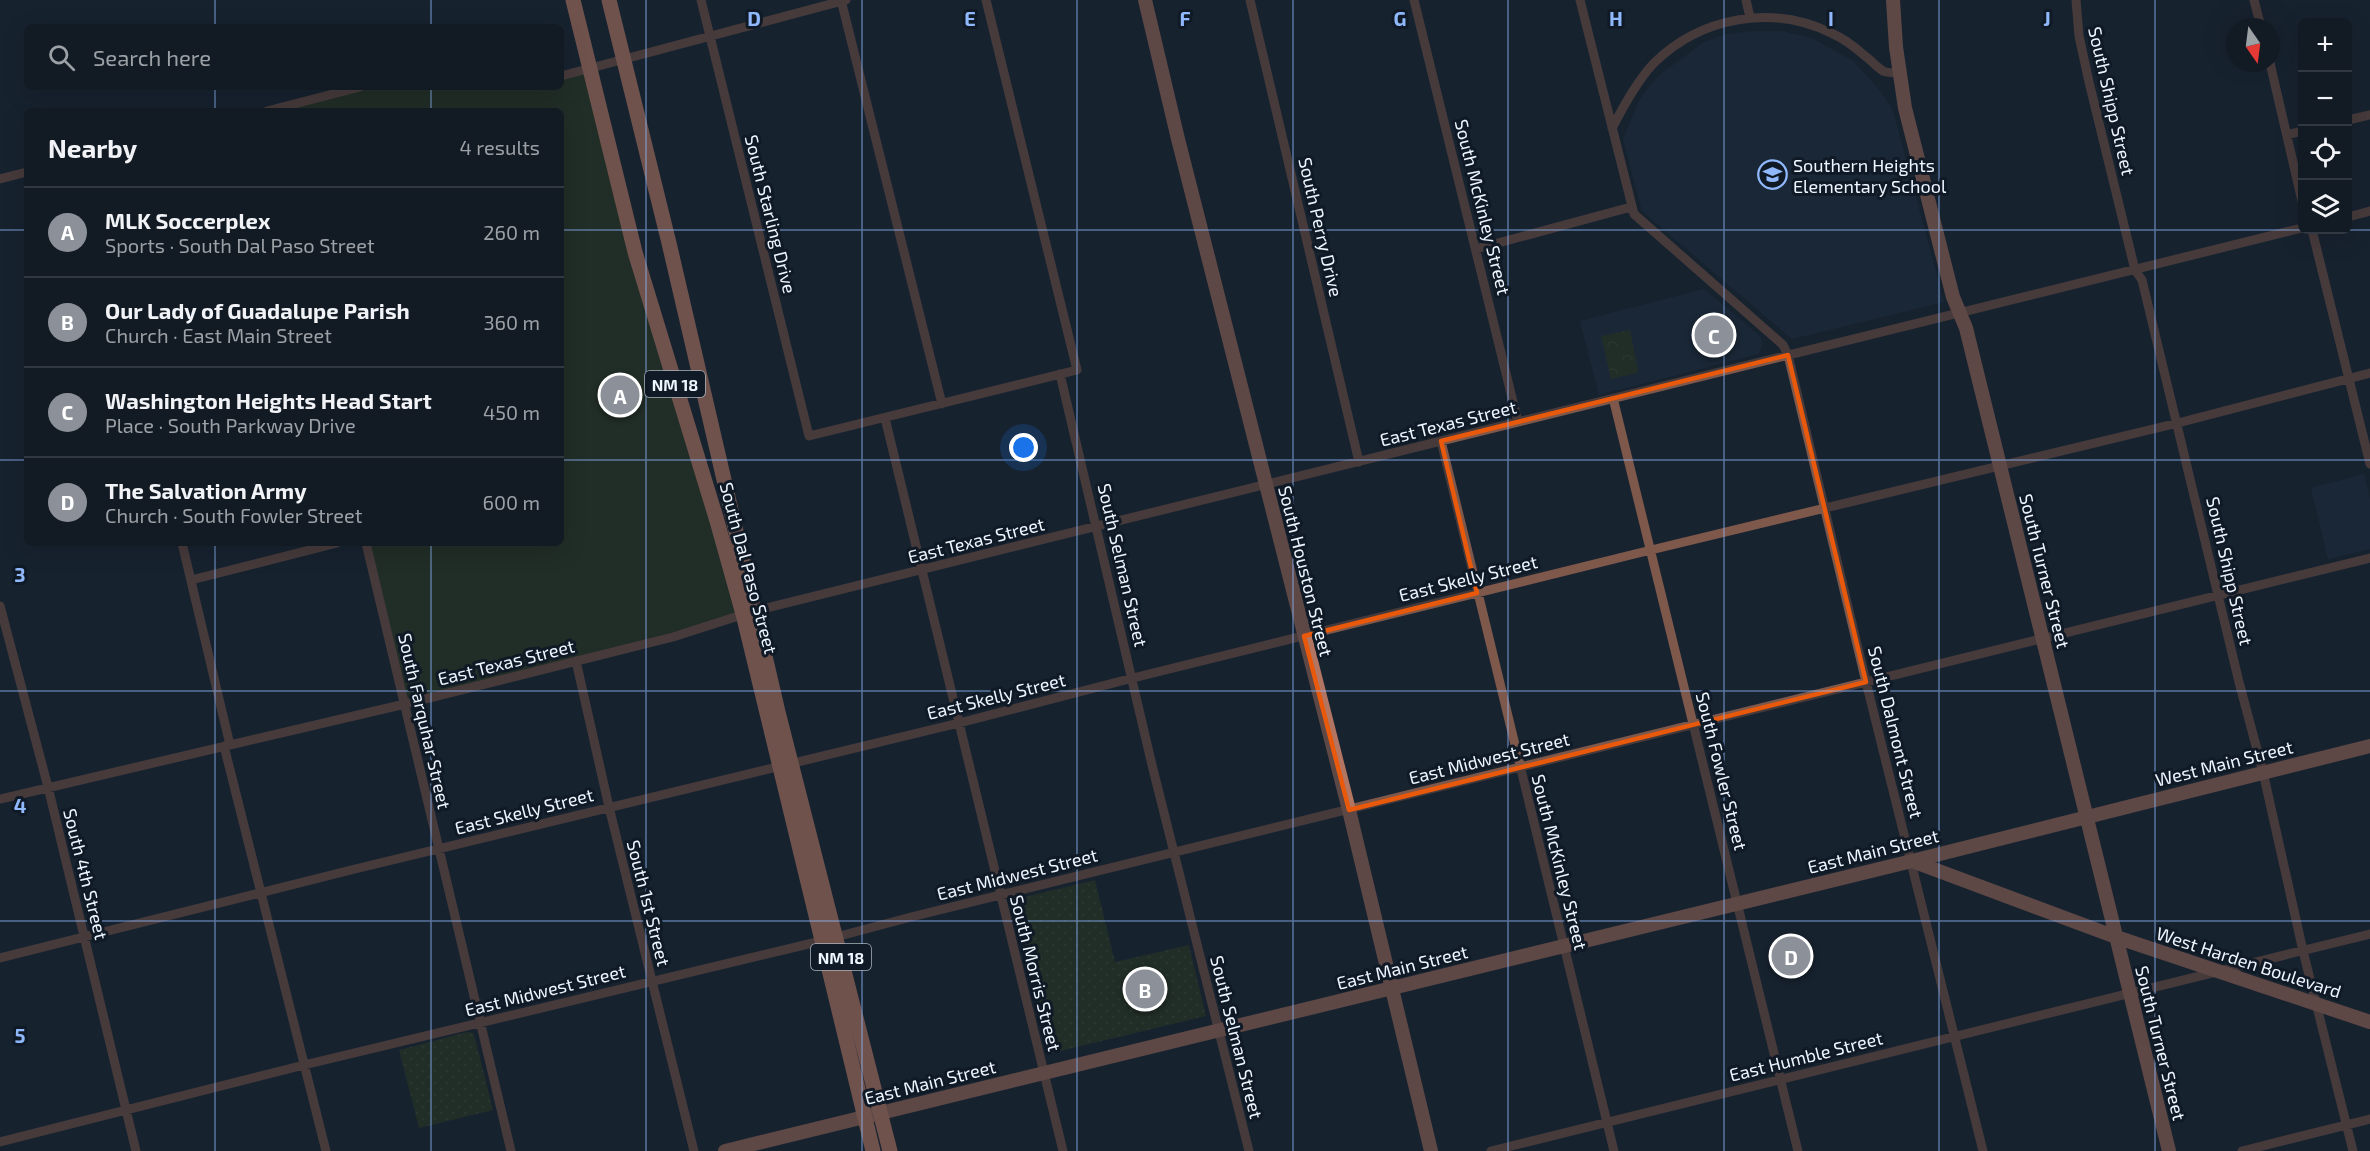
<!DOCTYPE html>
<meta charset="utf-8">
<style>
body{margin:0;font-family:"Exo 2",sans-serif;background:#1f2731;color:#f1f3f6}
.controls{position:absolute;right:18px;top:18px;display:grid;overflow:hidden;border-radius:9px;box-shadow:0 6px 24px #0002}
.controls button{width:54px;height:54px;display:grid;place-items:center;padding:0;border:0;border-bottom:2px solid #313841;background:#121a24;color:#f1f3f6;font:30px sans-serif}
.compass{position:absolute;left:2226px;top:18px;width:54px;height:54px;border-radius:50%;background:#121a24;box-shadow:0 6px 24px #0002;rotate:166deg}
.you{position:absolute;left:1024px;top:448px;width:21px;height:21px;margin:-15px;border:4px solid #fff;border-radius:50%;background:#1a73e8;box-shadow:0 0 0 9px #1a73e833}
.badge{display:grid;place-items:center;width:39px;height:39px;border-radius:50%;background:#8c9099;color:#fff;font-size:20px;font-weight:700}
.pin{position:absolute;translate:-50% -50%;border:3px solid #fff;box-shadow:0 2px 6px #0006}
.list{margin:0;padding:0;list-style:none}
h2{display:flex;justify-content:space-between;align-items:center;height:78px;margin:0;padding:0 24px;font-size:26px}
h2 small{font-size:20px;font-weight:400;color:#9ca1a6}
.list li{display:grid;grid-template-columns:39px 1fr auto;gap:18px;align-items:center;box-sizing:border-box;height:90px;padding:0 24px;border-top:2px solid #313841}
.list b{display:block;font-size:22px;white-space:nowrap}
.list p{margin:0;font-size:20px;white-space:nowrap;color:#9ca1a6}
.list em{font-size:20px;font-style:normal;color:#9ca1a6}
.icon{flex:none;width:33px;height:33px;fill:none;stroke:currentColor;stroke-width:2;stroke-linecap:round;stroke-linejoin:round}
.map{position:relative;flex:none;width:2370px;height:1151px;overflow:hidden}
.search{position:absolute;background:#121a24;box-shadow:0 6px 24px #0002;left:24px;top:24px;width:540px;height:66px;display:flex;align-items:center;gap:15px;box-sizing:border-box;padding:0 21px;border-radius:9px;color:#9ca1a6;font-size:22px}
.panel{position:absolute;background:#121a24;box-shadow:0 6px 24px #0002;left:24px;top:108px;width:540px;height:438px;border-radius:9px}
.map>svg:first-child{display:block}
.built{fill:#1e2d3f}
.grass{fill:url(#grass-dots)}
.park{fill:url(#park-crowns)}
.garden{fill:#2d3a1d}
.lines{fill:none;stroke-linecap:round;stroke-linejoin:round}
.street{stroke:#7e584b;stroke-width:9}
.secondary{stroke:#b27561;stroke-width:14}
.primary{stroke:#db8c72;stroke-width:15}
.marked{fill:none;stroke:#e8590c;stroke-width:4.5;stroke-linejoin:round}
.grid{fill:none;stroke:#90b8fd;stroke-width:1.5;stroke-opacity:0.55}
.labels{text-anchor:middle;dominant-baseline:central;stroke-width:6;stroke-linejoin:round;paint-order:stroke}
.shield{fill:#0f1a26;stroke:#abb4be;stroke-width:1.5}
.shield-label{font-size:16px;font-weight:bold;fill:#eef6ff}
.street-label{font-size:18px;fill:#eef6ff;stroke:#0f1a26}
.poi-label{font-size:18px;fill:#eef6ff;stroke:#0f1a26;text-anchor:start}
.grid-label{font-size:20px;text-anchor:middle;font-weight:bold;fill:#90b8fd;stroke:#0f1a26;stroke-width:6;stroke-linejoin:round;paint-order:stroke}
</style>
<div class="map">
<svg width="2370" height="1151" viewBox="0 0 2370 1151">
<defs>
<pattern id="grass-dots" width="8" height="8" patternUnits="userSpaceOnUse" patternTransform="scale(1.5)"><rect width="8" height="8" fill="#2d3a1d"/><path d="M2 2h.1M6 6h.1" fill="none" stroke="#424d34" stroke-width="1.8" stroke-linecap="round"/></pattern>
<pattern id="park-crowns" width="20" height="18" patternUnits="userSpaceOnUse" patternTransform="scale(1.5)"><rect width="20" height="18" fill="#2d3a1d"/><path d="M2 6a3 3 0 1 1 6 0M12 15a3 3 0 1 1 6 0" fill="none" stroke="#424d34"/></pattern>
</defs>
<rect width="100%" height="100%" fill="#182330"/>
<path class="built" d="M1753,31h29l30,7 41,23 29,32 11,18 51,191 -152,37 -150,-128 -19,-72 17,-40 17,-22 47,-35 23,-8z
M1704,289l57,48 1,10 -4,7 -159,41 -19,-74z
M2364,474l6,24v51l-42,10 -17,-71z"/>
<path class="grass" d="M1095,880l20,82 74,-17 17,71 -158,38 -36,-154z
M467,1032l6,1 2,5 18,72 -74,18 -20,-78z"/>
<path class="park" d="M1630,330l8,40 -1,3 -26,6 -10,-43z"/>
<path class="garden" d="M590,68l153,546 -338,90 -39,-161h195v-432h-294l93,-24h201v-11z"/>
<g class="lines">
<path class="street" d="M701,0l108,436 268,-66 -91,-370
M841,0l101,404
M1250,0l109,462
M1414,0l104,422
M1580,0l54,214 149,131 5,10 78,327 117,469
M1746,0l4,17
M2076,0l3,36 10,46 46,188 7,10 97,402 24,90 40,179 50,200
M2254,0l7,27
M2270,63l32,138
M561,76l285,-76
M267,111l93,-24
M2348,120l22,-5
M1612,128c12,-22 25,-47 42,-65 47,-46 118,-59 177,-30 12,5 24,14 34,23 6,4 11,11 18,15 4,2 12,2 17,2
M2287,135l15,-4
M0,179l27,-7
M2348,217l22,-6
M2312,230l58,234
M1476,249l155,-42
M1060,374l92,391 97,386
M1613,398l185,753
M885,418l178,733
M1441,441l173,710
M182,543l48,202
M366,543l145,608
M191,580l146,-37
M0,606l48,181 88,364
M576,661l33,146 85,344
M224,746l102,405
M0,799l405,-95 268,-67 81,-26 1548,-383
M0,958l355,-89 604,-146 174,-45 518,-128 527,-127 192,-50
M0,1142l304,-77 517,-124 90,-24 1459,-359
M1491,1151l879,-217
M2242,1151l128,-32"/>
<path class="secondary" d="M1145,0l33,139 171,671 82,341
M1893,0l3,47 9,61 48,189 13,31 203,823
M1912,861l204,76 254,85
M725,1151l1187,-290 458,-115"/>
<path class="primary" d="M573,0l62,252 82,269 26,93 130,537
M609,0l60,243 109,469 112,439"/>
</g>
<path d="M0 0H2370V1151H0ZM1788,355l78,327 -517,128 -45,-174 173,-43 -36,-152z" fill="#182330" fill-opacity=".55" fill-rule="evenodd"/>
<path class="marked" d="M1788,355l78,327 -517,128 -45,-174 173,-43 -36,-152z"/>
<path class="grid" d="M215,0v27M431,0v27M646,0v1151M862,0v1151M1077,0v1151M1293,0v1151M1508,0v1151M1724,0v1151M1939,0v1151M2155,0v1151M215,87v24M431,87v24M0,230h27M561,230h1809M0,460h27M561,460h1809M215,543v608M431,543v608M0,691h2370M0,921h2370"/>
<defs>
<symbol id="school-ring" viewBox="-11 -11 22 22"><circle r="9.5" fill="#0f1a26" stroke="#90b8fd" stroke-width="1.5"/><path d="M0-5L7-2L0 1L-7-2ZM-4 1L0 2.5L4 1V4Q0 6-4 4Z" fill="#90b8fd"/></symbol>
</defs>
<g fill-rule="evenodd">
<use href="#school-ring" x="1756" y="158" width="33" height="33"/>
</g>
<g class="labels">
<g class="shield">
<rect x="645" y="371" width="60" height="26" rx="4.5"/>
<rect x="811" y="944" width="60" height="26" rx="4.5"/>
</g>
<g class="shield-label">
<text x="675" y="384">NM 18</text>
<text x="841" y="957">NM 18</text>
</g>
<g class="street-label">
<text transform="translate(2112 101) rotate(77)">South Shipp Street</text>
<text transform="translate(1483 207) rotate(76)">South McKinley Street</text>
<text transform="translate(771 214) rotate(76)">South Starling Drive</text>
<text transform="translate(1321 227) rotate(77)">South Perry Drive</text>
<text transform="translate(1448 423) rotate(-14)">East Texas Street</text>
<text transform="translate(976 540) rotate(-14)">East Texas Street</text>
<text transform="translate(1123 565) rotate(77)">South Selman Street</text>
<text transform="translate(749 568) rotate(75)">South Dal Paso Street</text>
<text transform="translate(1306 571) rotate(76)">South Houston Street</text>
<text transform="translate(2045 571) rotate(76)">South Turner Street</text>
<text transform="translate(2230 571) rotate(77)">South Shipp Street</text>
<text transform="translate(1468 578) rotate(-14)">East Skelly Street</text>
<text transform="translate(506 662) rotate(-14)">East Texas Street</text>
<text transform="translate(996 696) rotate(-14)">East Skelly Street</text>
<text transform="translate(425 721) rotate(77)">South Farquhar Street</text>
<text transform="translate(1896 732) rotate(76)">South Dalmont Street</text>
<text transform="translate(1489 758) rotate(-14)">East Midwest Street</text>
<text transform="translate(2224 763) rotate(-14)">West Main Street</text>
<text transform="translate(1722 771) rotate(76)">South Fowler Street</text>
<text transform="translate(524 811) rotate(-14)">East Skelly Street</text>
<text transform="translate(1873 851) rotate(-14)">East Main Street</text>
<text transform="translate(1560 862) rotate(76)">South McKinley Street</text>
<text transform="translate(86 874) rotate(76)">South 4th Street</text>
<text transform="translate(1017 874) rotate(-14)">East Midwest Street</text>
<text transform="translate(649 903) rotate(76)">South 1st Street</text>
<text transform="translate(2249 962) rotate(18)">West Harden Boulevard</text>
<text transform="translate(1402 967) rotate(-14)">East Main Street</text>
<text transform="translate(1036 973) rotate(76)">South Morris Street</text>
<text transform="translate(545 990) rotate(-14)">East Midwest Street</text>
<text transform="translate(1237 1037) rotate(76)">South Selman Street</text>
<text transform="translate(2161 1043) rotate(76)">South Turner Street</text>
<text transform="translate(1806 1056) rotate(-14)">East Humble Street</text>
<text transform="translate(930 1082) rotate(-14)">East Main Street</text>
</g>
<g class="poi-label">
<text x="1793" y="165">Southern Heights<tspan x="1793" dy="21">Elementary School</tspan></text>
</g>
</g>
<g class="grid-label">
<text x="754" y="26">D</text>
<text x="970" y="26">E</text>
<text x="1185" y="26">F</text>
<text x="1400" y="26">G</text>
<text x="1616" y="26">H</text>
<text x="1831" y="26">I</text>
<text x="2047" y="26">J</text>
<text x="20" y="582">3</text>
<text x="20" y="813">4</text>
<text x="20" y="1043">5</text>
</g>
</svg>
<div class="controls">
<button>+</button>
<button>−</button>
<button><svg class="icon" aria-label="locate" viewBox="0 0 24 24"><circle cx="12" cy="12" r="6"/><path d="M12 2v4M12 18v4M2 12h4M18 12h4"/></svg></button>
<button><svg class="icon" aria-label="layers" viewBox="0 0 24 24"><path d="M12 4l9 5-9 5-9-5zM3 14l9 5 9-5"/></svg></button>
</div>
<svg class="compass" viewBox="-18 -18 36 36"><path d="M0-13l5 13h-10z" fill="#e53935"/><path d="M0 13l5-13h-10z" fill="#9ca1a6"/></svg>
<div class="you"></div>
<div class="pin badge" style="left:620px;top:395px">A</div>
<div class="pin badge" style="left:1145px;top:989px">B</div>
<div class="pin badge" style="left:1714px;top:335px">C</div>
<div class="pin badge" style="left:1791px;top:956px">D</div>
<div class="search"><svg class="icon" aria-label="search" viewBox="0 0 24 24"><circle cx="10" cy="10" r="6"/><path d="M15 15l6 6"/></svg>Search here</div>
<section class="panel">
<h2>Nearby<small>4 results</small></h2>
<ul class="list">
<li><span class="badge">A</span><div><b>MLK Soccerplex</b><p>Sports · South Dal Paso Street</p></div><em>260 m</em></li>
<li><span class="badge">B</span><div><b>Our Lady of Guadalupe Parish</b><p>Church · East Main Street</p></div><em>360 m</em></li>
<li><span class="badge">C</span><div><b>Washington Heights Head Start</b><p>Place · South Parkway Drive</p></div><em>450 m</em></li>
<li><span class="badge">D</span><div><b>The Salvation Army</b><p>Church · South Fowler Street</p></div><em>600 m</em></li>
</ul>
</section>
</div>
